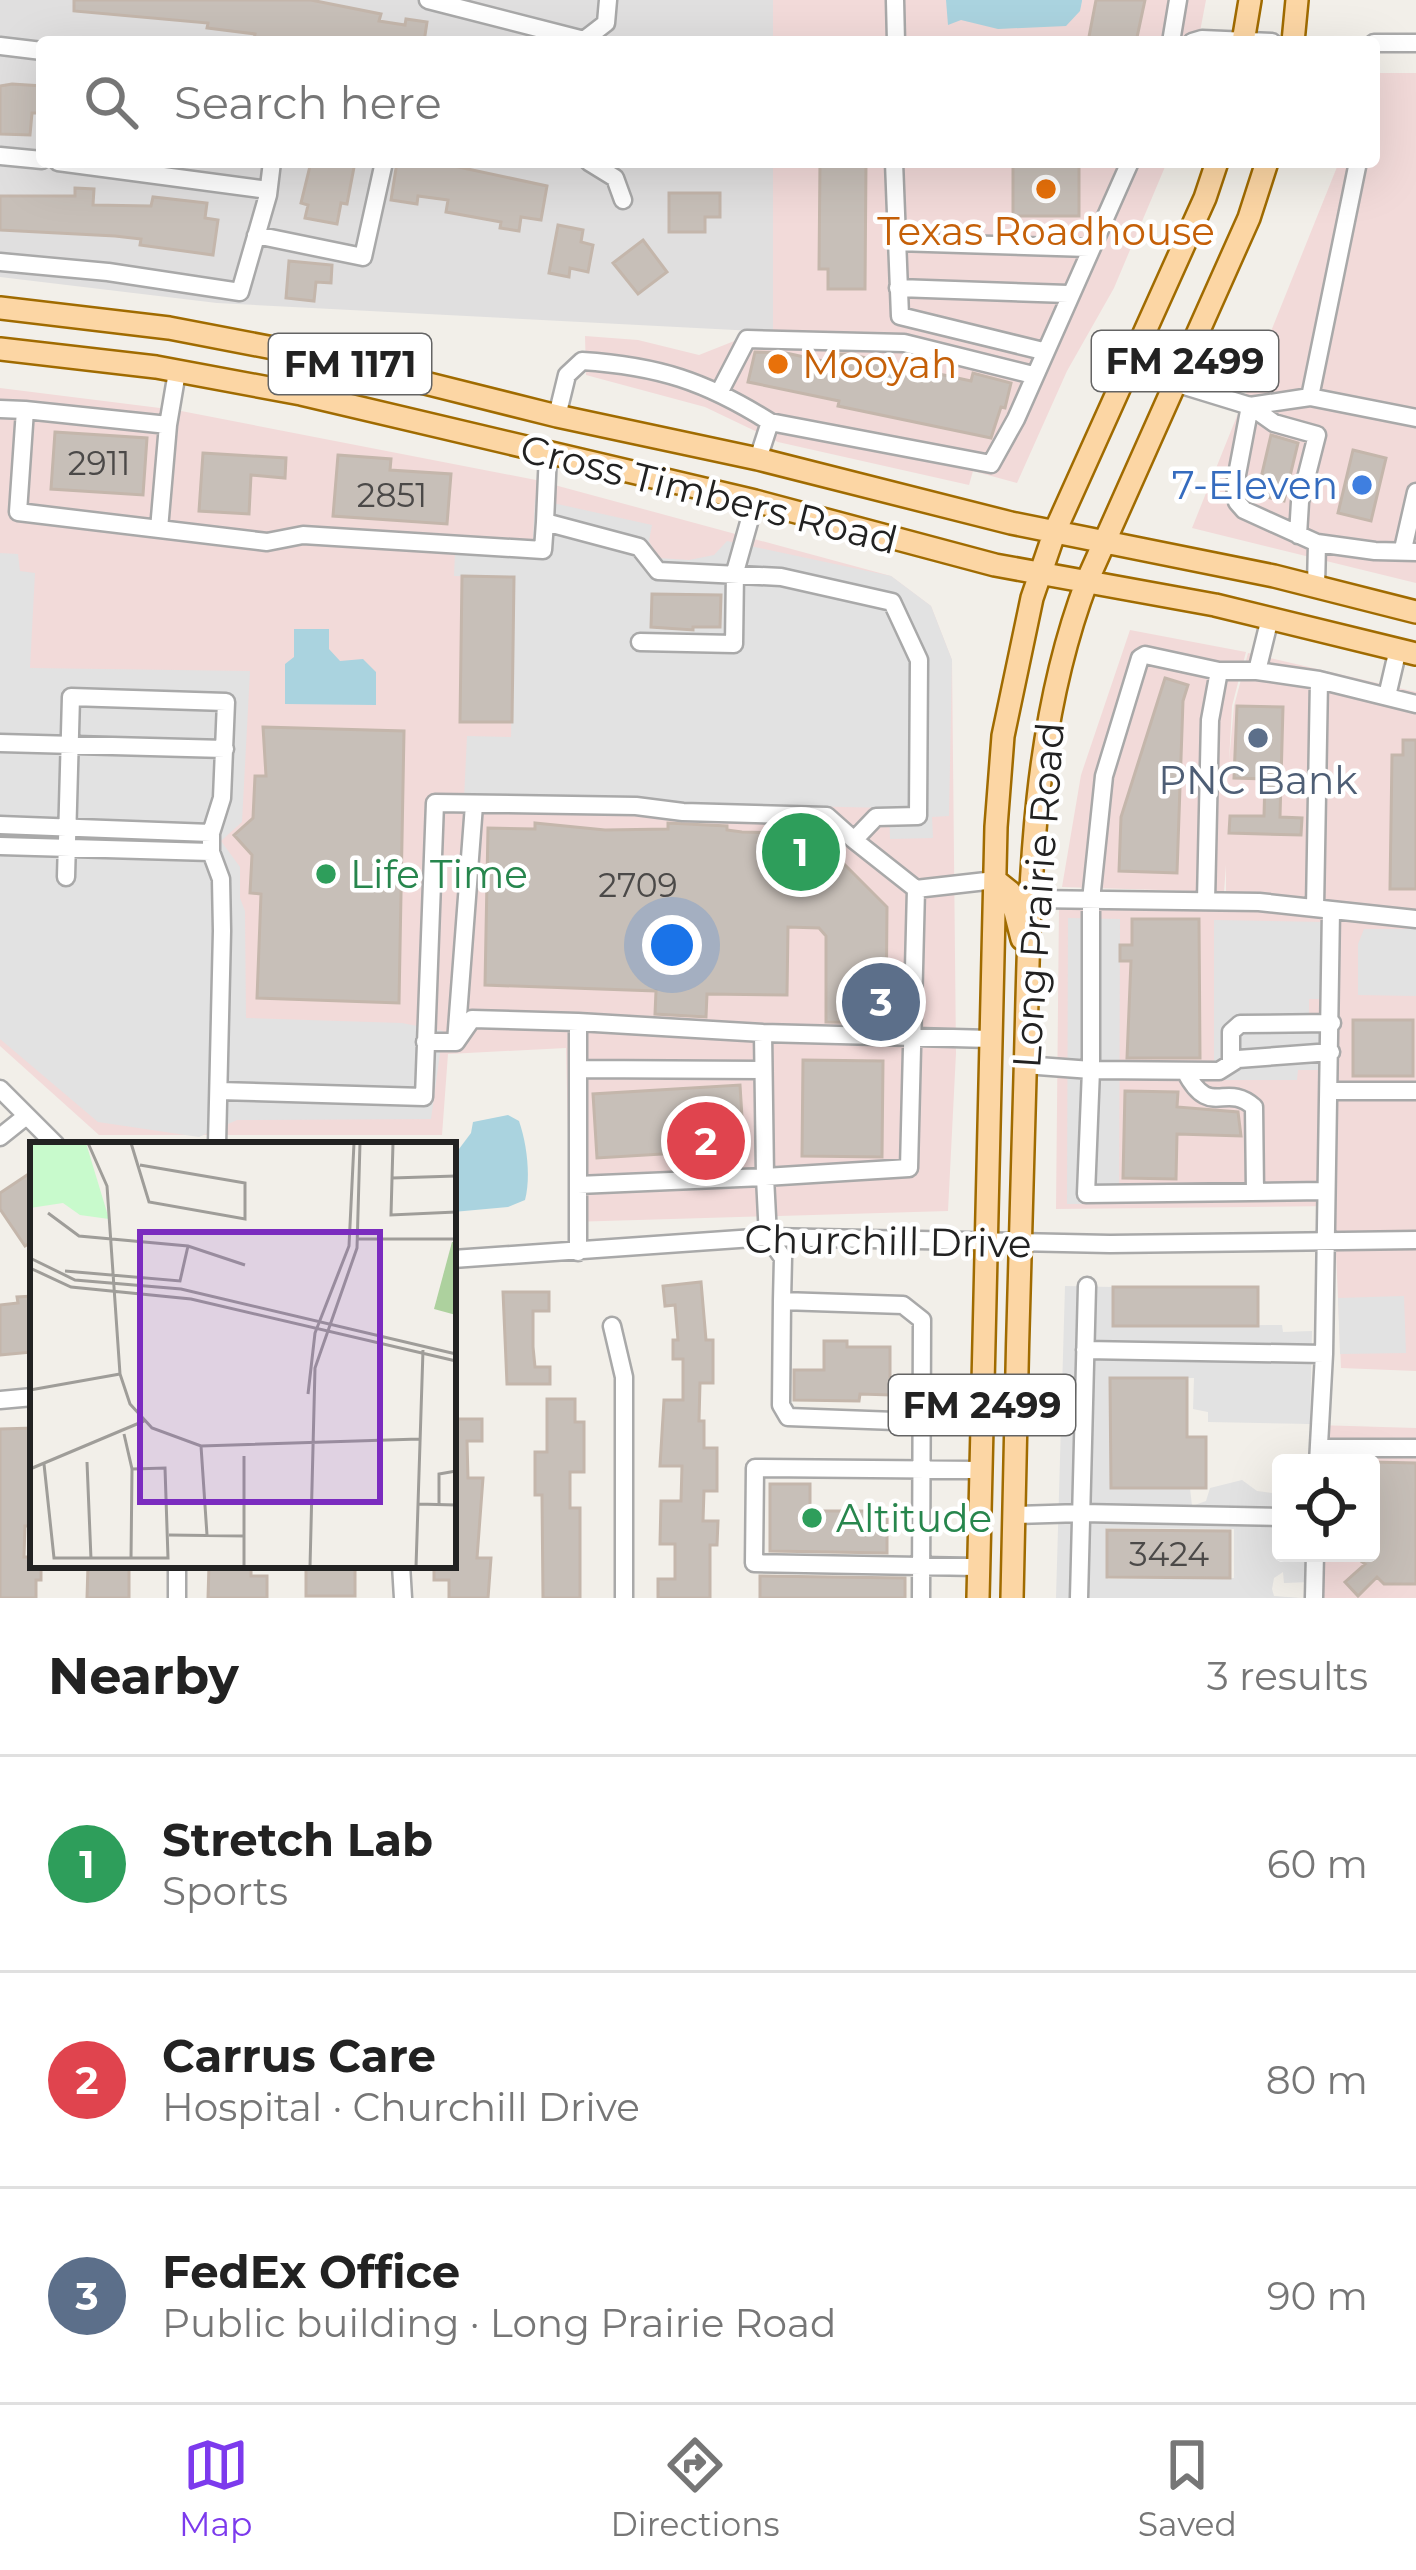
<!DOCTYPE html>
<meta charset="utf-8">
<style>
body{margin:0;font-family:Montserrat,sans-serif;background:#f2f2f2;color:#222}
.controls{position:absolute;right:36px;bottom:36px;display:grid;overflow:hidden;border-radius:12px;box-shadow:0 12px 48px #0002}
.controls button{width:108px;height:108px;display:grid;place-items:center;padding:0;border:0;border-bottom:3px solid #e0e0e0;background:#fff;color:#222;font:60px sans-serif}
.you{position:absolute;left:672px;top:945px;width:42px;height:42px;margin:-30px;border:9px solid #fff;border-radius:50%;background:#1a73e8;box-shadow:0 0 0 18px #1a73e833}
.badge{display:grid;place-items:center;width:78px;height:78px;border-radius:50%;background:#7c3aed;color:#fff;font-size:39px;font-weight:700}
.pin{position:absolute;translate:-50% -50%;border:6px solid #fff;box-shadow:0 3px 12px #0006}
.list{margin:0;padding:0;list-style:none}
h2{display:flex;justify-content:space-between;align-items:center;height:156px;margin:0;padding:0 48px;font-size:51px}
h2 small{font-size:39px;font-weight:400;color:#767676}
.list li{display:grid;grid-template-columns:78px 1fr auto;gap:36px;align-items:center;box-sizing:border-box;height:216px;padding:0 48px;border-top:3px solid #e0e0e0}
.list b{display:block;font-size:45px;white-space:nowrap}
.list p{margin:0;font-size:39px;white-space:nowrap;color:#767676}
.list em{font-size:39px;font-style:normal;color:#767676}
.icon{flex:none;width:66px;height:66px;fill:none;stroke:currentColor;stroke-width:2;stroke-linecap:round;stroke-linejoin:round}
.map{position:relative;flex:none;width:1416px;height:1598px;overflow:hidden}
.search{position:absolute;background:#fff;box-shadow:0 12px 48px #0002;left:36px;right:36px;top:36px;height:132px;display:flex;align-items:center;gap:30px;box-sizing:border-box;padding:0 42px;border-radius:12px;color:#767676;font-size:45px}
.sheet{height:804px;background:#fff}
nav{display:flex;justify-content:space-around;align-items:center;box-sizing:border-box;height:168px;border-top:3px solid #e0e0e0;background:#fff;font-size:33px;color:#767676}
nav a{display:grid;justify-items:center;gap:6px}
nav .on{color:#7c3aed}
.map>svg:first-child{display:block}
.residential{fill:#e0dfdf}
.commercial{fill:#f2dad9}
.parking{fill:#e2e2e2;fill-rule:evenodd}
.water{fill:#aad3df}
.building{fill:#c7bfb8;stroke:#c4b6ab;stroke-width:3}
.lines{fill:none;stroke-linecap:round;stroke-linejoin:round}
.minor-casing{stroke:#a9a9a9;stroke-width:21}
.major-casing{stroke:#a06b00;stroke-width:26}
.minor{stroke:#fff;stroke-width:16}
.major{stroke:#fcd6a4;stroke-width:21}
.food-dot{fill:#e8710a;stroke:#fff;stroke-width:4.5}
.shop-dot{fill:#3f7fe0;stroke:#fff;stroke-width:4.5}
.service-dot{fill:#5c6f8a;stroke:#fff;stroke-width:4.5}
.leisure-dot{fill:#2e9e5b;stroke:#fff;stroke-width:4.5}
.labels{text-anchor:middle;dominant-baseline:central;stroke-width:9;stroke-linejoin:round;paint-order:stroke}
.number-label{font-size:33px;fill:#4b4948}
.shield{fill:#fff;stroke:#646464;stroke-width:3}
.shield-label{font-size:36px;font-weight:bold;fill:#222}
.food-label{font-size:39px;fill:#c56008;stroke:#fff}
.shop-label{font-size:39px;fill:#366cbe;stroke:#fff;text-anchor:end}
.street-label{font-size:39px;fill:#222;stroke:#fff}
.service-label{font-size:39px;fill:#4e5e75;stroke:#fff}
.leisure-label{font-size:39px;fill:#27864d;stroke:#fff;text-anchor:start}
.inset-road{fill:none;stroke:#9f9d99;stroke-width:3}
.view{fill:#7b2cbf;fill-opacity:0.15;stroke:#7b2cbf;stroke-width:6}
.inset-edge{fill:none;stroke:#222;stroke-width:6}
</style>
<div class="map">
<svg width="1416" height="1598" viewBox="0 0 1416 1598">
<rect width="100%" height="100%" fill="#f2efe9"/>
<path class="residential" d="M0,0h773v42h-731v120h731l1,170 -557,-29 -217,-26z"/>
<path class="commercial" d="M773,0h433l-8,42h-425z
M1375,73h41v510l-224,-55 147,-366h35z
M773,162h394l-53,126 -47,83 -50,112 -44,-12 -4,14 -191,-43 -73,-35 -119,-32 -1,-39 53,4 61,15 53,-21 21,-2z
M0,388l176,22 360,70 355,96 40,30 21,54 4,393 -8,158 -378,11 -4,-174 -118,6 -6,81h-343l-99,-89z
M1130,630l116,22 -14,54 -3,56 5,-56 14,-53 168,39v679l-75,-3 -7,-162 -278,3 3,-304 167,1v-41l-2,27 -162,-5 19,-112z
M1316,1425l100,3v170h-101v-45h56v-90h-55z"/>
<path class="parking" d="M535,499l117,26 -3,16 9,17 31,2 25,-5 13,-14 164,35 40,30 21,54 -3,156 -17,1 1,21 -43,1 -1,-31 -425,-9 3,-63 44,1 3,-160 -60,-1 1,-23 77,3z
M0,553l18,1 2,17 15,2 -5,95 220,3 -8,151 -21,19 19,26v31l5,13 1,107 156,5 41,8 -12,88 -194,1 -38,17 -101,-15 -98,-83z
M1068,918l52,1 -1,285h-52z
M1214,920l112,2 -1,77h-16v14h15v57h-26l-1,10h-83z
M1364,929h52v67l-58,-1v-51z
M1065,1286l48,1 1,39 168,-1 1,7 29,-1 -2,93 -102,-2v-10l-15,-3 1,-31 -84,1 1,108 79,1 2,18 14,-5 4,-13 32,-8 15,11 24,3v59h29l-1,29 -25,1 -1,-11 -9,6 -2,11 2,7 27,2h-245zM1106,1528l128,1v49l-126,1z
M1404,1296l2,57 -66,1 -2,-56z"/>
<path class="water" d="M946,0h136v1l-2,10 -14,15 -68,3 -37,-9 -13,5z
M294,629h35v20l11,12 23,-2 13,13v33l-91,-1v-40l9,-7z
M508,1115l11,6c8,23 12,56 6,79l-17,7 -55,5v-55l18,-24 2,-11z"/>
<path class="building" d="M74,0h237l70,14 -2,7 26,4 1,-6 21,3 -3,20h-149l-21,-4 1,-4 -48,-6 1,-5 -134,-12z
M1096,0h49l-9,42h-48z
M12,84l30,2v27h-10l-2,22 -30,-1v-48z
M311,162h44l-8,42 -6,-1 -4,21 -32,-6 3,-13 -7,-2z
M397,162h38l112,24 -6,34 -20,-3 -2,14 -19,-3 1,-6 -55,-10 2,-12 -30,-4 -1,8 -26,-4z
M820,162h46l-1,127h-37v-20h-9z
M1013,162h66v54h-66z
M75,188l19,1 -1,16 58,1 2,-9 54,6 -2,15 13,2 -5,35 -73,-10 1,-6 -26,-3 -115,-6v-34h75z
M669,193h51v24h-15v15h-36z
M558,225l25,5 -2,12 12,3 -5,27 -18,-4 -1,9 -20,-4z
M643,240l24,32 -29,22 -25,-31z
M289,261l43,4 -1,18 -15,-1 -2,19 -28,-3z
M755,352l31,1 46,10 2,-9h14l123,27 2,-8 38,10 -6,25 -4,-1 -10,31 -153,-32 1,-5 -91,-19z
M55,432l92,6 -4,57 -92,-6z
M1271,435l27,8 -14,58 -27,-6z
M1353,450l33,8 -15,63 -33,-8z
M203,453l83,5 -1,20 -34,-3 -2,39 -50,-3z
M338,455l53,4 -1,11 61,4 -4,50 -114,-8z
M462,576l52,1 -2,145h-52z
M652,594l69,1 -1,32h-27v3l-42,-3z
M1165,678l23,7 -5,16 -6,172 -58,-2 2,-54z
M1237,706l46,1 -3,110 22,1 -1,17 -72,-2 1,-17h34l1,-37 -31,-1z
M263,727l141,4 -5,272 -142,-5 4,-104 -11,-1 2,-38 -18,-20 19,-17 2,-42h11z
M1403,740h13v149h-26l2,-134h11z
M535,823l70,7 63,-1v-6l59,3v4l15,2 48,1 -1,10 35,1 63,63 -1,116 -60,-1v-86l-7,-8 -31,-1 -1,68 -80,-1 -1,23 -51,-3 1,-23 -171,-6 3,-157 47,1z
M1132,919h67l1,139h-73l4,-97h-11v-16h12z
M1353,1020h60v56h-60z
M803,1060l80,1 -1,96 -80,-1z
M740,1085l4,64 -147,9 -4,-64z
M1125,1091l53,1 -1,15 61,5 3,24 -64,-2 -1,45 -53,-1z
M33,1171v70l-8,5 -25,-37v-16z
M701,1282l5,58h7v43h-13l-1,38h5v27h13v43h-13l-1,30h15l-1,24h-7v53h-52v-19h17v-35h-15l1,-43h20l1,-35h-22l4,-66h19v-41h-10v-19h5l-3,-35 -10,1 -2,-20z
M1113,1287h145v39h-145z
M503,1292h46v19h-16v36l2,20h15v17h-43z
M33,1296v56l-33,3v-50l18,-2 -1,-6z
M824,1341h23v6h43v48l-30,-1 -1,7 -65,-1v-30h30z
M1110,1378h77v59h19v51h-95z
M547,1399h28v23h9v50h-14v36h10v90h-37l-1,-103h-7v-43h12z
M453,1419h29v22h-15l1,37h15l-6,80h14l-3,40h-39v-18h-15v-15h19z
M33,1428v21l-4,1 4,76h-8l-1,31h9v8h8v15h-5v18h-36v-169z
M1371,1462l45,1v121h-32l-7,-7 -19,19 -13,-14 20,-18 -15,-11h21z
M770,1484h40v27h77v42l-117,-2z
M1107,1530l123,1v47l-123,-1z
M88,1565h41v33h-42z
M209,1565h42v11h16v22h-59z
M306,1565h49v31h-49z
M760,1576l145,2v20h-145z"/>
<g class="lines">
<defs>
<path id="minor" d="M428,0l156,40 22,-17 2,-23
M895,0l1,42
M1171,42l7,-42
M1192,42l10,-3 70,3
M1374,43h42
M0,46l42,5
M0,156l42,4
M58,162l210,28
M589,162l26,16 8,22
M894,162l6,154 143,35
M256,235l107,22 21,-95
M896,242l193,6
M0,262l108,10 132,20 28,-97 4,-33
M898,288l170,6
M1175,383l75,23 60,-9 106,21
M720,391l27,-52 157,4 129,32
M1310,397l48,-235
M0,409l25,1 -7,102 249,30 36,-7 240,15 2,-28
M25,410l143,15 9,-53
M557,416l10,-41 15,-14c76,5 123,20 188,61l-12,37
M770,422l221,42 25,-45 114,-257
M548,453l-3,69 94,25 19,24 123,6 111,25 27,58 -1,156 -42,1 -22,23 62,49 -7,279 -144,9 3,60 15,21 -1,43 121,4 19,15 -1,278
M159,529l9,-104
M1298,535l2,-33 17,-67 -43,-12 -24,-17 -15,79 2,17 7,8 73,33 58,8 41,1
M1403,549l13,-57
M1316,587l1,-44
M640,642l94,2 1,-72 20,-71
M1257,671l13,-53
M1387,696l11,-47
M0,743l225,6
M0,825l211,8
M0,846l211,6
M66,877l5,-180 155,5 -4,96 -11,35v19l10,27 1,52 -5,214
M916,889l79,-9
M1032,899l227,3 157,17
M1206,901l4,-181 9,-49
M1315,908l4,-228
M425,1042h31l16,-23 106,3
M456,1042l18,-237
M1231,1062v-30l9,-8 92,-1
M1025,1065l66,5v-170l13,-124 36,-118 5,-3 74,16h38l62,9 97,24
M578,1069l185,1
M1185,1071c25,49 40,10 69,36l1,85
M0,1089l56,56
M219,1091l205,6 11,-294 201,3 47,6 144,4 27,24
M1330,1091h86
M0,1137l25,-20
M578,1185l187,-8 -2,-144
M1325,1191l-239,3 5,-124 128,1 19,-12 93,-7
M578,1252v-230l185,11 228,6
M453,1259l315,-22 342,7 306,-4
M782,1301l-1,104 7,12 134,5
M612,1326l12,51v221
M1085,1350l239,4 7,-444
M0,1400l33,-3
M1319,1448h97
M1318,1463l6,-109
M1014,1515l68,-2 199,4
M401,1565l2,33
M978,1567l-224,-4 1,-95 226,2
M177,1598v-33
M1079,1598l8,-312
M1314,1598l1,-45"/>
<path id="major" d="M1243,42l7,-42
M1293,42l4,-42
M0,308l169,20 156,30 232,58 201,43 253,64 263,53 142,36
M0,349l156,18 145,27 454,107 240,64 220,40 201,49
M995,880l15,12 12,47
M978,1598l18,-771 7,-91 29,-138 23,-67 150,-333 12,-36
M1012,1598c3,-174 8,-347 13,-521 5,-167 2,-338 62,-496l162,-363 18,-56"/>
</defs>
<use href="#minor" class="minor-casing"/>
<use href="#major" class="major-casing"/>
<use href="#minor" class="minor"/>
<use href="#major" class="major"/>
</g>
<g class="food-dot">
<circle cx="1046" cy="189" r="12"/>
<circle cx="778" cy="364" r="12"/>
</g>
<circle class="shop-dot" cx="1362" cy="485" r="12"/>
<circle class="service-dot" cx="1258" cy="738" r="12"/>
<g class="leisure-dot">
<circle cx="326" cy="874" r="12"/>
<circle cx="812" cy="1518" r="12"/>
</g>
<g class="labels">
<g class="number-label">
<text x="99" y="463">2911</text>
<text x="392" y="495">2851</text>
<text x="638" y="885">2709</text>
<text x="1169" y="1554">3424</text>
</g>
<g class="shield">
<rect x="1092" y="331" width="186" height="60" rx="9"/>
<rect x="269" y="334" width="162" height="60" rx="9"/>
<rect x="889" y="1375" width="186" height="60" rx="9"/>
</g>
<g class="shield-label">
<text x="1185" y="361">FM 2499</text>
<text x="350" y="364">FM 1171</text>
<text x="982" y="1405">FM 2499</text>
</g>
<g class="food-label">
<text x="1046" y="231">Texas Roadhouse</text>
<text x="802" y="364" text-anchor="start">Mooyah</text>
</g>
<g class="shop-label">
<text x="1338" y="485">7-Eleven</text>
</g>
<g class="street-label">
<text transform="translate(709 494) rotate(14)">Cross Timbers Road</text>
<text transform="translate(1038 895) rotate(-86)">Long Prairie Road</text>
<text transform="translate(888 1241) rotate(1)">Churchill Drive</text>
</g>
<g class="service-label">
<text x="1258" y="780">PNC Bank</text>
</g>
<g class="leisure-label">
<text x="350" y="874">Life Time</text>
<text x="836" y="1518">Altitude</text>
</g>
</g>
<g transform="translate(30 1142)">
<rect width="426" height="426" fill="#f2efe9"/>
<path d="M422,100h4v73l-22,-6z" fill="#add19e"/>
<path d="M0,1h56l23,76 -29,-4 -17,-12 -33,5z" fill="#c8facc"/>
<path class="inset-road" d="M58,1l19,43 13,188 10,30 22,24 49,18 218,-7M101,1l18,59 96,17v-36l-105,-18M363,1l-2,72 65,-3M362,36l64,-2M18,71l31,23 109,10 57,19M328,97h98M0,116l45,22 106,9 275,65M0,126l41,19 120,12 265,62M35,129l115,10 8,-35M0,248l90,-16M278,252l7,-61 34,-87 5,-103M94,292l8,35 -1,90M171,304l6,89M214,314v111M57,320l4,97M14,322l10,94h114l-3,-90 -33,1M0,327l114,-48M388,362l38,1M409,362v-30l17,-3M139,393l76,1M280,425l5,-199 42,-120 3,-105M386,425l7,-217"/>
<path class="view" d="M110,90h240v270h-240z"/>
<rect width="426" height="426" class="inset-edge"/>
</g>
</svg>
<div class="controls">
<button><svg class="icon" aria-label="locate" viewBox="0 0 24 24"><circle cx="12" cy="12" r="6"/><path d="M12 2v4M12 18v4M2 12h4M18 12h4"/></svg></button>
</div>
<div class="you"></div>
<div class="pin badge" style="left:801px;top:852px;background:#2e9e5b">1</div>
<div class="pin badge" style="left:706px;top:1141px;background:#e0444e">2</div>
<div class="pin badge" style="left:881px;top:1002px;background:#5c6f8a">3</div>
<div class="search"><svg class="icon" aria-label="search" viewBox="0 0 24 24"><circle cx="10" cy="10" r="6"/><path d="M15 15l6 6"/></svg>Search here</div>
</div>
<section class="sheet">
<h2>Nearby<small>3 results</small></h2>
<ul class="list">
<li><span class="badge" style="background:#2e9e5b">1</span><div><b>Stretch Lab</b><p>Sports</p></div><em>60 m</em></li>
<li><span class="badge" style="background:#e0444e">2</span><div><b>Carrus Care</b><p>Hospital · Churchill Drive</p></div><em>80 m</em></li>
<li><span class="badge" style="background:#5c6f8a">3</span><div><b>FedEx Office</b><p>Public building · Long Prairie Road</p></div><em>90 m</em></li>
</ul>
</section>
<nav>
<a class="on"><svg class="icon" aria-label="map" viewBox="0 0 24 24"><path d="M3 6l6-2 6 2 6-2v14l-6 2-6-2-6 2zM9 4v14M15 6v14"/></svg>Map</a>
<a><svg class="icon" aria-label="directions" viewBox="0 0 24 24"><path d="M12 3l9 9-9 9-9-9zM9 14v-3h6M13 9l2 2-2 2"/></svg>Directions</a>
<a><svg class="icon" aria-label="saved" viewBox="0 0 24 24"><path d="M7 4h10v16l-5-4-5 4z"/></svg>Saved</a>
</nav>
